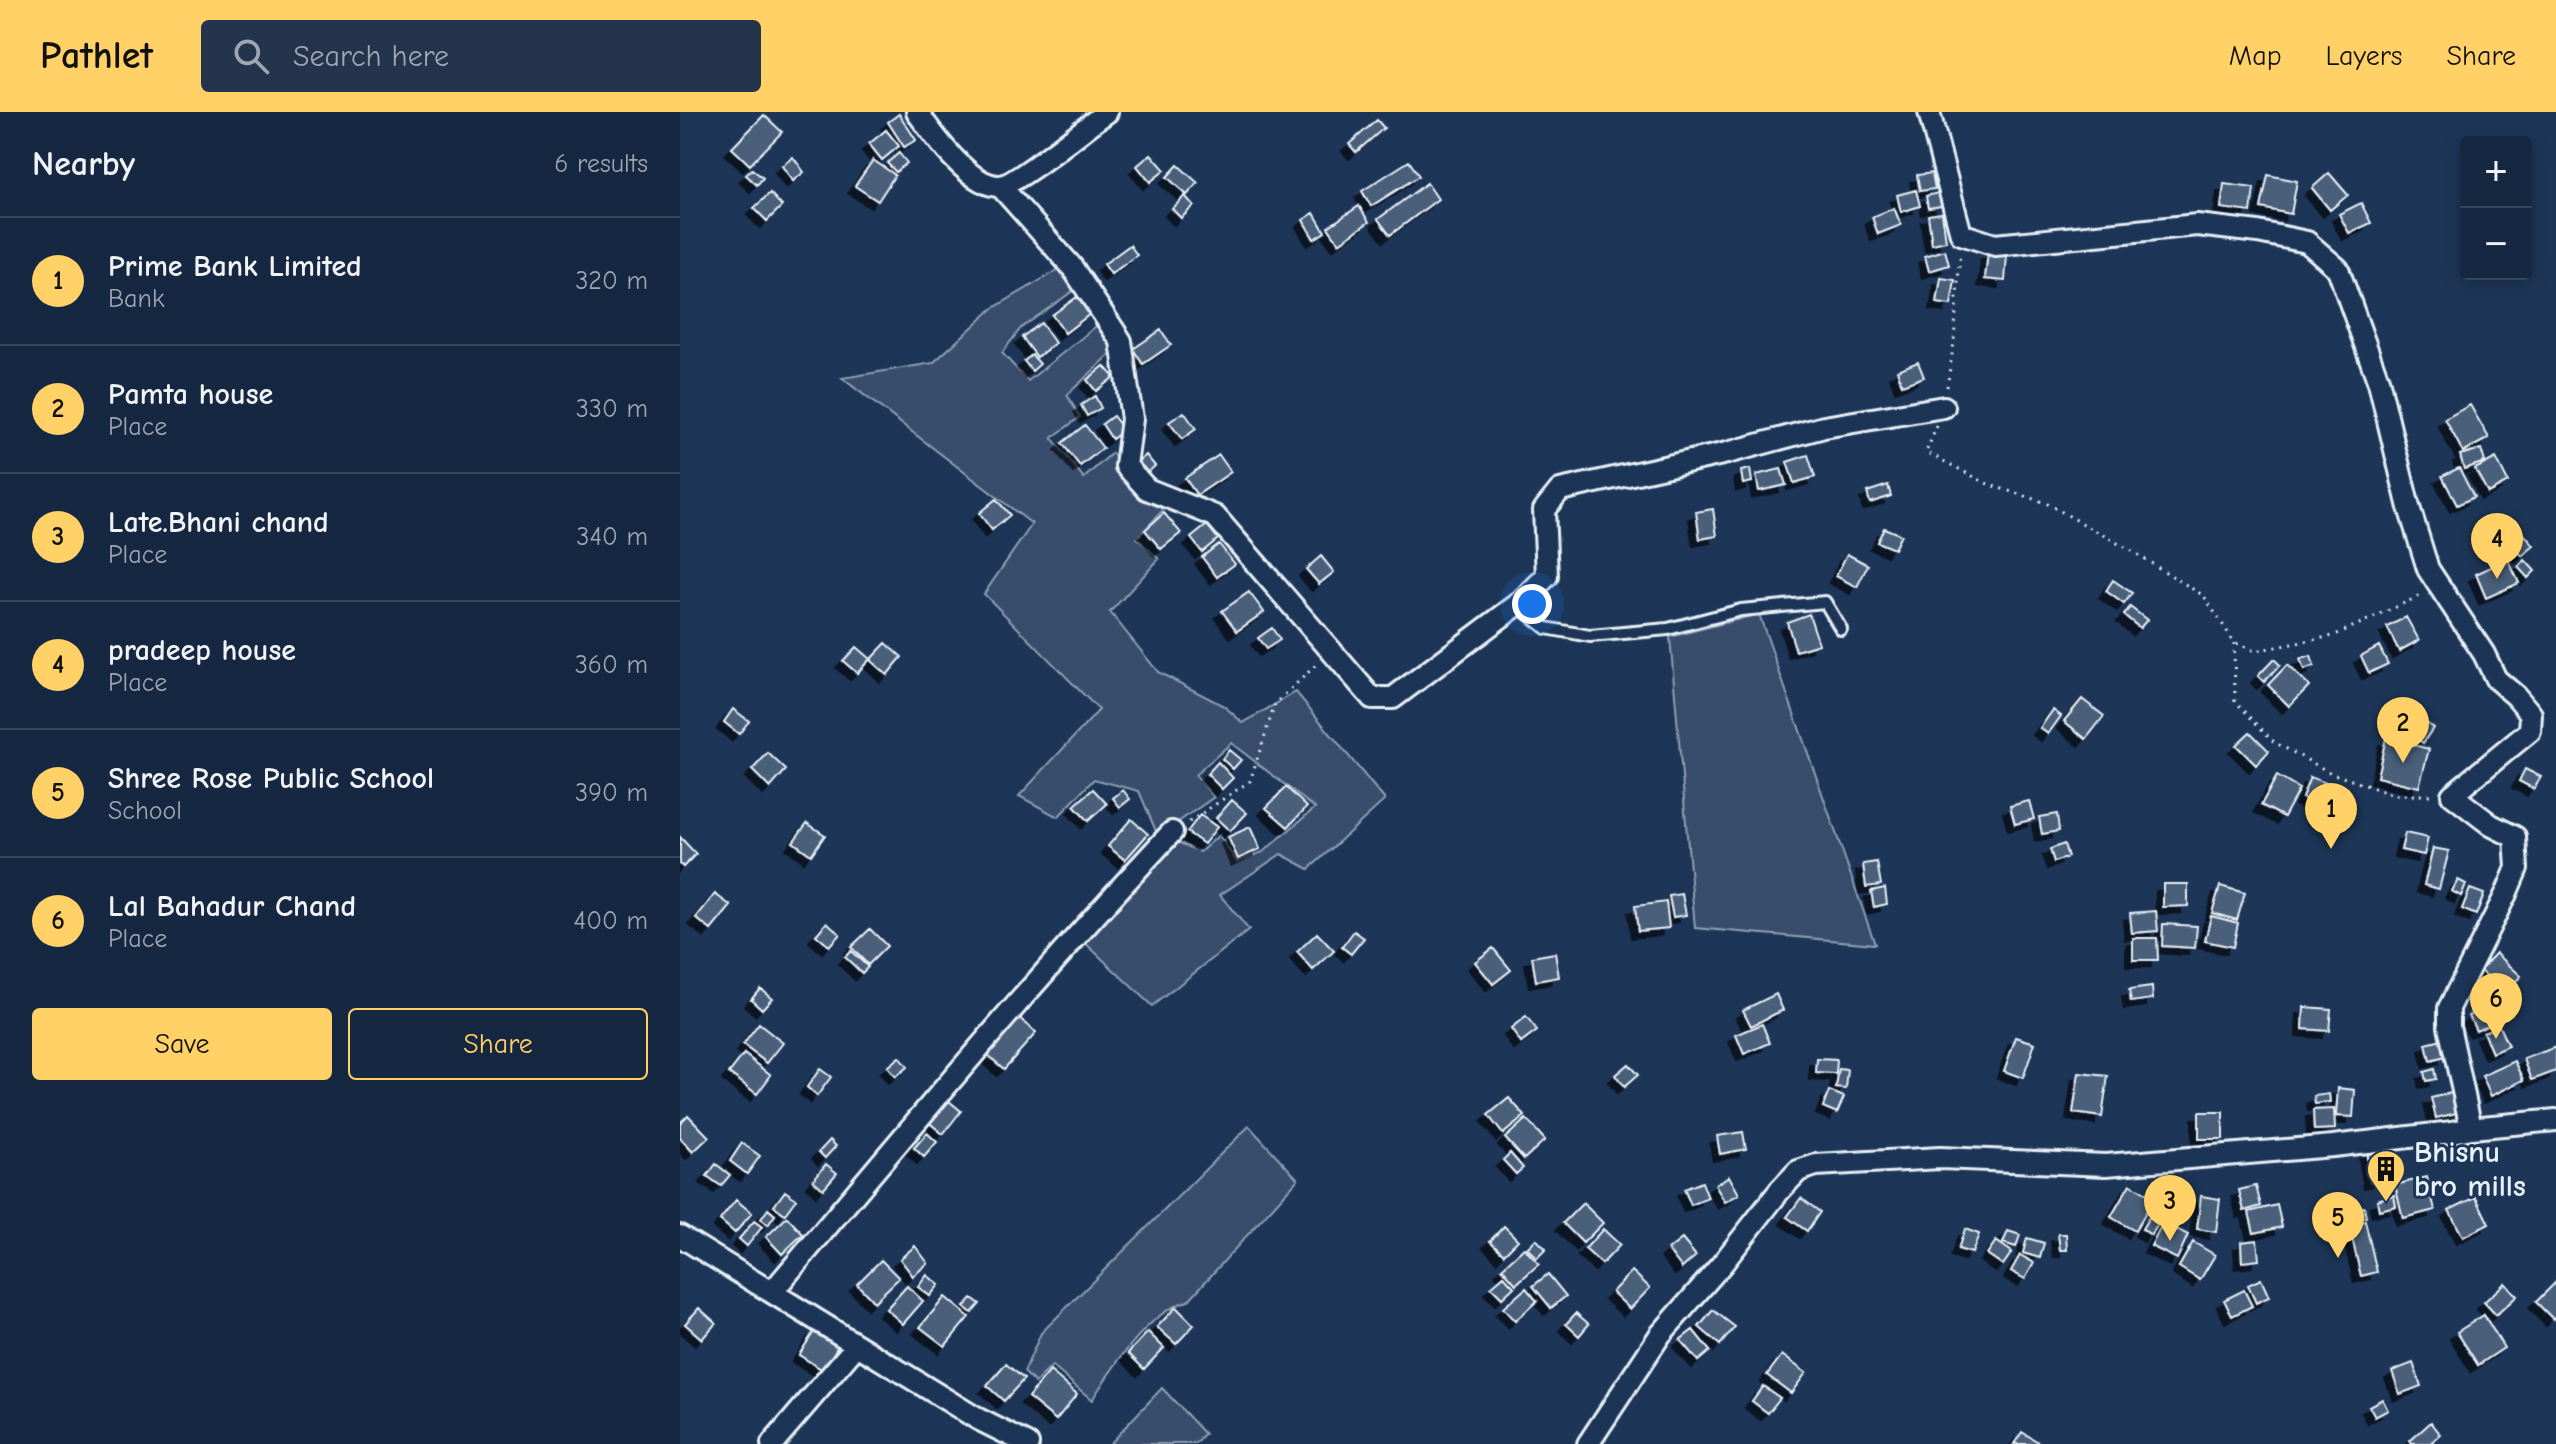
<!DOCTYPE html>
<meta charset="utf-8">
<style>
body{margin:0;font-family:"Comic Neue",sans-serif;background:#23344c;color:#f1f3f6}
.controls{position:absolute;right:24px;top:24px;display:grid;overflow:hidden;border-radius:8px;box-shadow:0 4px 20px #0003}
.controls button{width:72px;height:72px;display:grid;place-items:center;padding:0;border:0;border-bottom:2px solid #35445a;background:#162841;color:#f1f3f6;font:40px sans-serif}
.you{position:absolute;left:852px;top:492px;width:28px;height:28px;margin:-20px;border:6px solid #fff;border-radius:50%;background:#1a73e8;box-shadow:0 0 0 12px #1a73e833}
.badge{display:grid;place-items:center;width:52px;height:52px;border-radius:50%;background:#ffd166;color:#111;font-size:26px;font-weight:700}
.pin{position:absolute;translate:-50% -66px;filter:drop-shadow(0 2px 4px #0008)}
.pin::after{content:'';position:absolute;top:42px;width:28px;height:24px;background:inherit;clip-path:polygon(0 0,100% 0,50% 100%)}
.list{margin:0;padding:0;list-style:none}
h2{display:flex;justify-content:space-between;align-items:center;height:104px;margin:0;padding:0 32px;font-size:34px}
h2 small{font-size:26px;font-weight:400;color:#9ea6b1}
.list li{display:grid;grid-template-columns:52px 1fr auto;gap:24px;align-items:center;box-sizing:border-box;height:128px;padding:0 32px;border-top:2px solid #35445a}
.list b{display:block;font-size:30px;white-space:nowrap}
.list p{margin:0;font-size:26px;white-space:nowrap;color:#9ea6b1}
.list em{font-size:26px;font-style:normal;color:#9ea6b1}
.actions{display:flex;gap:16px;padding:24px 32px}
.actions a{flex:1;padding:18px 0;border:2px solid #ffd166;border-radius:8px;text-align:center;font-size:28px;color:#ffd166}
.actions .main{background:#ffd166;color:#111}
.icon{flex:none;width:44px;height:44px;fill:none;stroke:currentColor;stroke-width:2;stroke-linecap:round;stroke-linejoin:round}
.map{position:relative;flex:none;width:1876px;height:1332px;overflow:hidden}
header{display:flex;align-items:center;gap:48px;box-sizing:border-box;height:112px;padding:0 40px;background:#ffd166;color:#111}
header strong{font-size:38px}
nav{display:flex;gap:44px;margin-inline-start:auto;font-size:28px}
.search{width:560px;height:72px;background:#23344c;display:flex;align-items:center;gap:20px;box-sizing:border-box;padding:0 28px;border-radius:8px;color:#9ea6b1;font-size:30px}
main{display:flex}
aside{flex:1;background:#162841}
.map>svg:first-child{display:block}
.green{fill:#374d6c;stroke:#909fb2;stroke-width:2}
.building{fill:#495e7a;stroke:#e8f1f8;stroke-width:2;filter:url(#shadow)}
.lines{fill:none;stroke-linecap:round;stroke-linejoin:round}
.lane-casing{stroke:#e8f1f8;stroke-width:16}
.street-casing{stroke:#e8f1f8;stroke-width:26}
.path{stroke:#e8f1f8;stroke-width:3;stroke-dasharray:2 6;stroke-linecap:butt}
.lane{stroke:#1d3557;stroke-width:10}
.street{stroke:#1d3557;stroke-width:20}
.labels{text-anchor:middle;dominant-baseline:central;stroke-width:6;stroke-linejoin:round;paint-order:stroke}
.poi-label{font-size:30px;font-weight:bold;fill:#e8f1f8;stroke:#1d3557;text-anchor:start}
</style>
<header>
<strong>Pathlet</strong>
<div class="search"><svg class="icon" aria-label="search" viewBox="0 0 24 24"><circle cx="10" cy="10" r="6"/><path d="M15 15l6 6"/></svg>Search here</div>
<nav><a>Map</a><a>Layers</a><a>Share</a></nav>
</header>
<main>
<aside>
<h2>Nearby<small>6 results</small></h2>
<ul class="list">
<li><span class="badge">1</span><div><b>Prime Bank Limited</b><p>Bank</p></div><em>320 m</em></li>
<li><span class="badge">2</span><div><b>Pamta house</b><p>Place</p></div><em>330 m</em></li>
<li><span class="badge">3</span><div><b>Late.Bhani chand</b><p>Place</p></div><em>340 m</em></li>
<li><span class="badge">4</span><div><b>pradeep house</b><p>Place</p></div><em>360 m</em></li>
<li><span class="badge">5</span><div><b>Shree Rose Public School</b><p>School</p></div><em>390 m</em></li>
<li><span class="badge">6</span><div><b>Lal Bahadur Chand</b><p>Place</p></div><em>400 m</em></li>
</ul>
<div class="actions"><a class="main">Save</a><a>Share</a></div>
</aside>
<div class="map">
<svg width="1876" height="1332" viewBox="0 0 1876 1332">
<defs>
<filter id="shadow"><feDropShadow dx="-7" dy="7" stdDeviation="0" flood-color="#0009"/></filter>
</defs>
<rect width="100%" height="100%" fill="#1d3557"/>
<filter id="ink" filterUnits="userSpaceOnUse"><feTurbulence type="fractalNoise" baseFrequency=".0125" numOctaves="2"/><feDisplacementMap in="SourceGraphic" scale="16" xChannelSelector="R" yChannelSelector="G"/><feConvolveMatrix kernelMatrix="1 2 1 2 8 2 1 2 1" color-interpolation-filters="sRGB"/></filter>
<g filter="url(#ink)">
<path class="green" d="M381,156l16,20 -56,40 -19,25 26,28 72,-58 14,28 -47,44 13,22 -28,21 32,40 28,-25 52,56 -27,29 22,21 -49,53 48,60 66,34 19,17 53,-31 89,108 -76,69 -28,-15 -61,41 29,35 -97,76 -72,-68 95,-97 25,11 19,-17 18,27 26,-10 52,-44 -84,-65 -36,32 19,22 -56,39 -19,-45 -45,-12 -36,38 -39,-21 80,-86 -115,-116 48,-70 -190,-146 91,-15 59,-54z
M1079,502l116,330 -180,-16 -25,-291z
M569,1014l49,53 -110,122c-38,9 -76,67 -96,99l-40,-34 -17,17 -11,-11 17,-39z
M482,1276l43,46 -9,10h-87z"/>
<path class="building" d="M219,2l17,26 -12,7 -16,-25z
M84,3l18,17 -32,33 -18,-17z
M697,8l7,8 -28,24 -7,-8z
M206,18l13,16 -17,14 -13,-16z
M219,41l8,10 -11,9 -9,-9z
M471,42l14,16 -15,12 -13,-16z
M113,45l11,15 -11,9 -11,-15z
M193,48l22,15 -17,26 -23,-15z
M729,49l10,15 -48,30 -9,-15z
M498,53l20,18 -11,12 -20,-18z
M72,57l11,9 -6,7 -11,-10z
M1252,61l3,16 -15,2 -3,-16z
M1649,61l19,22 -18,15 -18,-22z
M1588,63l29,6 -6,33 -30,-6z
M747,71l11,16 -48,36 -12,-16z
M1544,72l30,4 -3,24 -30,-4z
M1236,78l4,16 -19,6 -4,-17z
M90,81l12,13 -15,15 -13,-13z
M1259,81l3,13 -14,2 -2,-12z
M505,84l9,10 -13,12 -9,-9z
M1681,91l10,20 -22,10 -10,-19z
M679,94l10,16 -30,21 -11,-16z
M1214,96l7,17 -23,9 -6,-17z
M634,101l11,19 -11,7 -11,-19z
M1262,101l4,28 -14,3 -4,-29z
M450,133l7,10 -26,19 -7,-10z
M1265,138l4,15 -20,6 -4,-15z
M1308,140l19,2 -2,27 -20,-2z
M1261,166l14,2 -4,25 -14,-2z
M397,185l13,17 -25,19 -13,-18z
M361,211l14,20 -18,14 -15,-20z
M481,218l10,15 -28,19 -10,-15z
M352,243l8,9 -8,7 -8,-10z
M1238,250l6,15 -22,8 -5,-15z
M424,254l10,11 -18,14 -9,-11z
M415,284l6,12 -14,8 -6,-11z
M1790,293l19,33 -26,14 -18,-33z
M504,300l12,17 -14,10 -13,-17z
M433,304l11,14 -12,9 -10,-15z
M405,313l18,23 -23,18 -18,-23z
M1801,337l4,13 -21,7 -4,-14z
M466,343l9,11 -9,8 -9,-11z
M539,343l12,17 -34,23 -12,-17z
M1128,343l7,22 -21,6 -7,-21z
M1816,346l12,24 -20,11 -13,-24z
M1779,356l15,29 -17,8 -15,-29z
M1070,357l2,13 -9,2 -2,-13z
M1101,357l5,16 -27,6 -3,-16z
M1208,373l3,11 -21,7 -3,-11z
M316,387l14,16 -18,15 -13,-17z
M1033,397l4,27 -17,3 -4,-27z
M484,401l17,20 -20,16 -16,-19z
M527,413l11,14 -16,13 -11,-14z
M1838,415l16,19 -12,10 -16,-18z
M1204,416l17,7 -7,14 -17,-7z
M539,432l16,20 -18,13 -15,-20z
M1167,442l21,11 -11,22 -21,-11z
M641,444l13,16 -15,12 -13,-15z
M1828,447l11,24 -33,15 -10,-24z
M1845,448l10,11 -7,7 -10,-11z
M1433,468l19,13 -8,11 -18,-13z
M569,480l15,20 -27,19 -15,-20z
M1450,495l17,13 -7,8 -16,-13z
M1129,502l10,30 -23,7 -9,-29z
M1726,505l13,23 -20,11 -12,-24z
M592,516l8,12 -14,9 -8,-11z
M206,531l16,14 -15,18 -17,-15z
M1699,534l9,18 -19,9 -8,-17z
M176,535l14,12 -13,14 -14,-12z
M1631,544l3,10 -10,4 -4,-11z
M1594,547l6,6 -16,17 -6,-6z
M1607,553l22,21 -20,20 -21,-21z
M1402,587l22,17 -18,23 -22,-18z
M53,597l16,12 -10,13 -15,-12z
M1373,598l8,6 -13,18 -8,-6z
M1737,604l16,12 -10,15 -17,-12z
M1570,620l19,19 -13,14 -20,-20z
M1706,626l43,11 -10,38 -42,-10z
M549,638l12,10 -8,9 -11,-10z
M88,641l18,17 -16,18 -18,-18z
M538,650l15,16 -11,11 -15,-15z
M1845,657l16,8 -7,12 -15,-8z
M1597,664l22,13 -15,28 -23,-12z
M1630,665l16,6 -9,21 -15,-6z
M606,675l21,20 -19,20 -22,-19z
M413,677l14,15 -19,17 -14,-15z
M443,678l7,9 -10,8 -7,-9z
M552,688l15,13 -17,18 -14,-13z
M1349,689l5,18 -19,5 -5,-18z
M1377,702l2,17 -17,3 -3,-17z
M520,703l17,12 -13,17 -17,-12z
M451,707l17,15 -23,26 -17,-14z
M127,711l18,12 -14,20 -18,-13z
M570,715l10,22 -22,10 -10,-22z
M1725,721l23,5 -4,17 -23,-5z
M0,725l16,17 -13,13 -3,-3z
M1384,732l4,13 -14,5 -4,-13z
M1753,736l16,3 -10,38 -15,-4z
M1197,750l4,23 -15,2 -3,-23z
M1778,768l8,4 -5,12 -9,-5z
M1483,772h25v22l-25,1z
M1540,774l25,7 -8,27 -25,-7z
M1205,776l2,16 -13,3 -3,-16z
M1790,777l14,5 -8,21 -14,-6z
M35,782l16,12 -20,24 -15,-12z
M1002,782l4,21 -13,2 -4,-21z
M986,790l3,26 -31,3 -3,-25z
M1476,799l2,20 -26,2 -2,-20z
M1531,804l27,7 -5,24 -28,-6z
M147,810l13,12 -11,12 -13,-11z
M1483,812l34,2 -2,22 -33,-2z
M190,817l17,17 -19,19 -17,-18z
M674,819l10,7 -13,16 -9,-7z
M637,821l17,18 -21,19 -16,-18z
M1453,826h24l1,22h-25z
M813,836l18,22 -18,14 -18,-22z
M171,839l17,16 -6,6 -17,-16z
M875,841l4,24 -23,4 -4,-24z
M1816,841l25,23 -16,17 -25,-23z
M1472,875l1,12 -22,3 -2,-12z
M80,876l12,10 -10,11 -11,-10z
M1096,882l7,16 -32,16 -8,-16z
M1809,894l7,15 -20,9 -7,-15z
M1624,895l27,2 -2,22 -26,-2z
M337,903l19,18 -32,36 -20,-17z
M846,905l11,14 -16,12 -10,-14z
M79,912l24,19 -16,20 -24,-18z
M1082,912l8,19 -26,11 -8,-19z
M1819,914l9,20 -16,7 -9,-21z
M1336,925l19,6 -12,35 -19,-7z
M1762,928l3,17 -15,4 -4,-17z
M1876,935v24l-24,9 -8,-21z
M64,942l27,21 -14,19 -28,-21z
M219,945l8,10 -12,10 -8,-10z
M1137,947l20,1 -1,14 -20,-1z
M1835,949l9,19 -33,16 -9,-20z
M948,952l10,11 -14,12 -9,-12z
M140,957l11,8 -14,19 -10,-9z
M1159,957l9,1 -2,19 -10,-1z
M1754,957l2,10 -10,2 -2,-9z
M1399,961l29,3 -6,41 -29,-4z
M1658,976l17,2 -2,27 -17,-1z
M1149,979l15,6 -7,16 -14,-6z
M1775,980l5,20 -24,6 -5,-20z
M1649,982l1,8 -15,2 -1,-8z
M263,984l18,15 -18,23 -18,-15z
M829,986l16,18 -22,18 -15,-19z
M1654,997l1,20 -21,1 -1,-20z
M1519,1000h24v27h-24z
M8,1003l21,22 -16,15 -13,-14v-15z
M846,1007l19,21 -21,19 -19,-21z
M1063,1020l3,17 -26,5 -3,-18z
M247,1021l10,9 -13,15 -10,-9z
M150,1028l6,6 -11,12 -6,-6z
M62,1031l18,13 -13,18 -17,-13z
M1715,1034l5,29 -29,6 -5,-30z
M830,1041l13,15 -7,6 -13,-14z
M36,1052l14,11 -9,11 -14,-10z
M146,1052l11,9 -14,16 -10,-9z
M1049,1064l10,18 -14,8 -10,-17z
M1747,1065l8,33 -32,8 -8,-33z
M1022,1070l6,16 -17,7 -7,-16z
M1450,1072l24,14 -19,33 -24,-14z
M1576,1074l5,20 -17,5 -5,-21z
M105,1079l11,8 -11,15 -11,-8z
M1491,1083l22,4 -2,12 -22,-4z
M1714,1083l2,11 -17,4 -2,-10z
M1521,1084l19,3 -4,33 -19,-3z
M1796,1085l13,27 -26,13 -14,-27z
M1121,1086l19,14 -13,19 -20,-14z
M56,1088l16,13 -17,20 -15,-13z
M903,1091l20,20 -20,20 -20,-20z
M1597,1093l5,22 -28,6 -5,-21z
M1684,1095l2,10 -13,3 -2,-10z
M88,1097l7,6 -7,10 -7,-6z
M107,1105l16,17 -21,20 -16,-17z
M1469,1105l10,6 -8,12 -9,-6z
M74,1109l8,6 -15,19 -8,-7z
M1685,1109l12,51 -16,4 -12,-51z
M1483,1110l25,13 -11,24 -26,-13z
M824,1114l14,14 -14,14 -14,-13z
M923,1117l17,16 -18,19 -17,-15z
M1285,1117l14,5 -7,19 -14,-4z
M1328,1119l12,4 -4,12 -13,-4z
M1378,1122h8l1,16h-7z
M1347,1126l17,5 -4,15 -17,-5z
M856,1127l10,10 -9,9 -10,-10z
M1002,1127l14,17 -14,12 -14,-18z
M1577,1128l2,20 -17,2 -1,-20z
M1316,1129l16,11 -9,13 -16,-11z
M1513,1130l22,13 -15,25 -21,-13z
M235,1134l13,17 -15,13 -13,-17z
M844,1136l15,16 -23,20 -14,-16z
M1340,1143l14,8 -9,16 -14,-8z
M201,1148l18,18 -25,24 -17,-18z
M952,1159l18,17 -20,21 -18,-17z
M868,1162l18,22 -15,12 -18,-22z
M247,1163l12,10 -9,11 -12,-9z
M824,1164l10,11 -12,11 -11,-11z
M1581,1167l8,18 -13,6 -8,-18z
M1876,1170v34l-3,3 -17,-17z
M1825,1171l12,13 -21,19 -12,-13z
M227,1174l16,15 -20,23 -17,-15z
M846,1176l11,13 -22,20 -12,-13z
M1564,1178l8,16 -20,10 -8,-16z
M265,1185l24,20 -24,29 -25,-19z
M292,1186l8,6 -8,9 -8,-6z
M496,1195l18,18 -18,19 -19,-17z
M19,1196l17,15 -14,16 -17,-15z
M1033,1198l22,17 -15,18 -21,-18z
M896,1201l13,11 -10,12 -13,-12z
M1804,1203l20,33 -26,17 -21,-33z
M135,1218l23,16 -15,24 -24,-15z
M1013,1218l17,21 -12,10 -18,-21z
M468,1220l16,16 -20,21 -16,-16z
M1102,1243l24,18 -15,20 -24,-18z
M1733,1251l8,23 -21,8 -8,-23z
M326,1252l18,15 -20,22 -17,-15z
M370,1259l27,23 -21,26 -28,-23z
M1083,1274l17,12 -12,15 -16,-12z
M1702,1287l6,11 -13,7 -6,-11z
M1751,1310l10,13 -10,9h-19l-2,-3z
M1342,1320l18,11v1h-26z"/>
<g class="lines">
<defs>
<path id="lane" d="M837,493l29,23 44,8 78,-7 73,-19 84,-8 16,27"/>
<path id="street" d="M237,0c16,22 52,74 82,74 16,0 89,-61 108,-74
M1249,0l32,122 34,11 202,-20 61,7 49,10 31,27 41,114 29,121 20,65 56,85 12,25 20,17 15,18 -1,17 -78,64 39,30 24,12 2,31 -11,26 -57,114v18l22,102
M321,75l71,80 49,74 11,78 -6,47 21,23 68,27 157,182h21l124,-93 30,-29 -3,-66 16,-20 167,-37 97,-26 120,-20
M0,1124l296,182 52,26
M92,1180c132,-156 261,-312 400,-460
M92,1332l84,-98
M908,1332l72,-109 62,-71 58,-74 18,-19 18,-6 124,-7 166,7 227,-19 119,-14 19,-4 85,-8"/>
</defs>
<use href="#lane" class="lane-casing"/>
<use href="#street" class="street-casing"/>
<path class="path" d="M1267,275l7,-45 6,-90
M1257,314l-11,26 64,33 56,18 89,50 69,43 30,46 21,9 78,-15 91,-42
M1554,531l1,58 39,41 57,31 63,22h38
M509,710l61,-41 25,-77 42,-40"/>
<use href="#lane" class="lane"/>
<use href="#street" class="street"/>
</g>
</g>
<defs>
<symbol id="building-pin" viewBox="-11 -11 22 30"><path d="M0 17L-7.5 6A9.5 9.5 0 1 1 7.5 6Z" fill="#ffd166" stroke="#1d3557"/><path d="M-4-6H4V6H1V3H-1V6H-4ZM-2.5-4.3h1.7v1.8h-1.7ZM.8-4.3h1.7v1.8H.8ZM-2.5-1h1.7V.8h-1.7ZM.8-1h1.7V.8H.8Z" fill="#111"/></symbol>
</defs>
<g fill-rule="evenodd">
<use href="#building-pin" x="1684" y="1035" width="44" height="60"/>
</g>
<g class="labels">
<g class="poi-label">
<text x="1734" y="1040">Bhisnu<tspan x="1734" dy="34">bro mills</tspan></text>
</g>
</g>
</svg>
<div class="controls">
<button>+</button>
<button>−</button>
</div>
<div class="you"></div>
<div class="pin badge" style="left:1651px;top:737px">1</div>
<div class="pin badge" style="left:1723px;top:651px">2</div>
<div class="pin badge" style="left:1490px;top:1129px">3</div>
<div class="pin badge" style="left:1817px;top:467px">4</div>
<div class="pin badge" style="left:1658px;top:1146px">5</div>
<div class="pin badge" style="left:1816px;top:927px">6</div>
</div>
</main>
